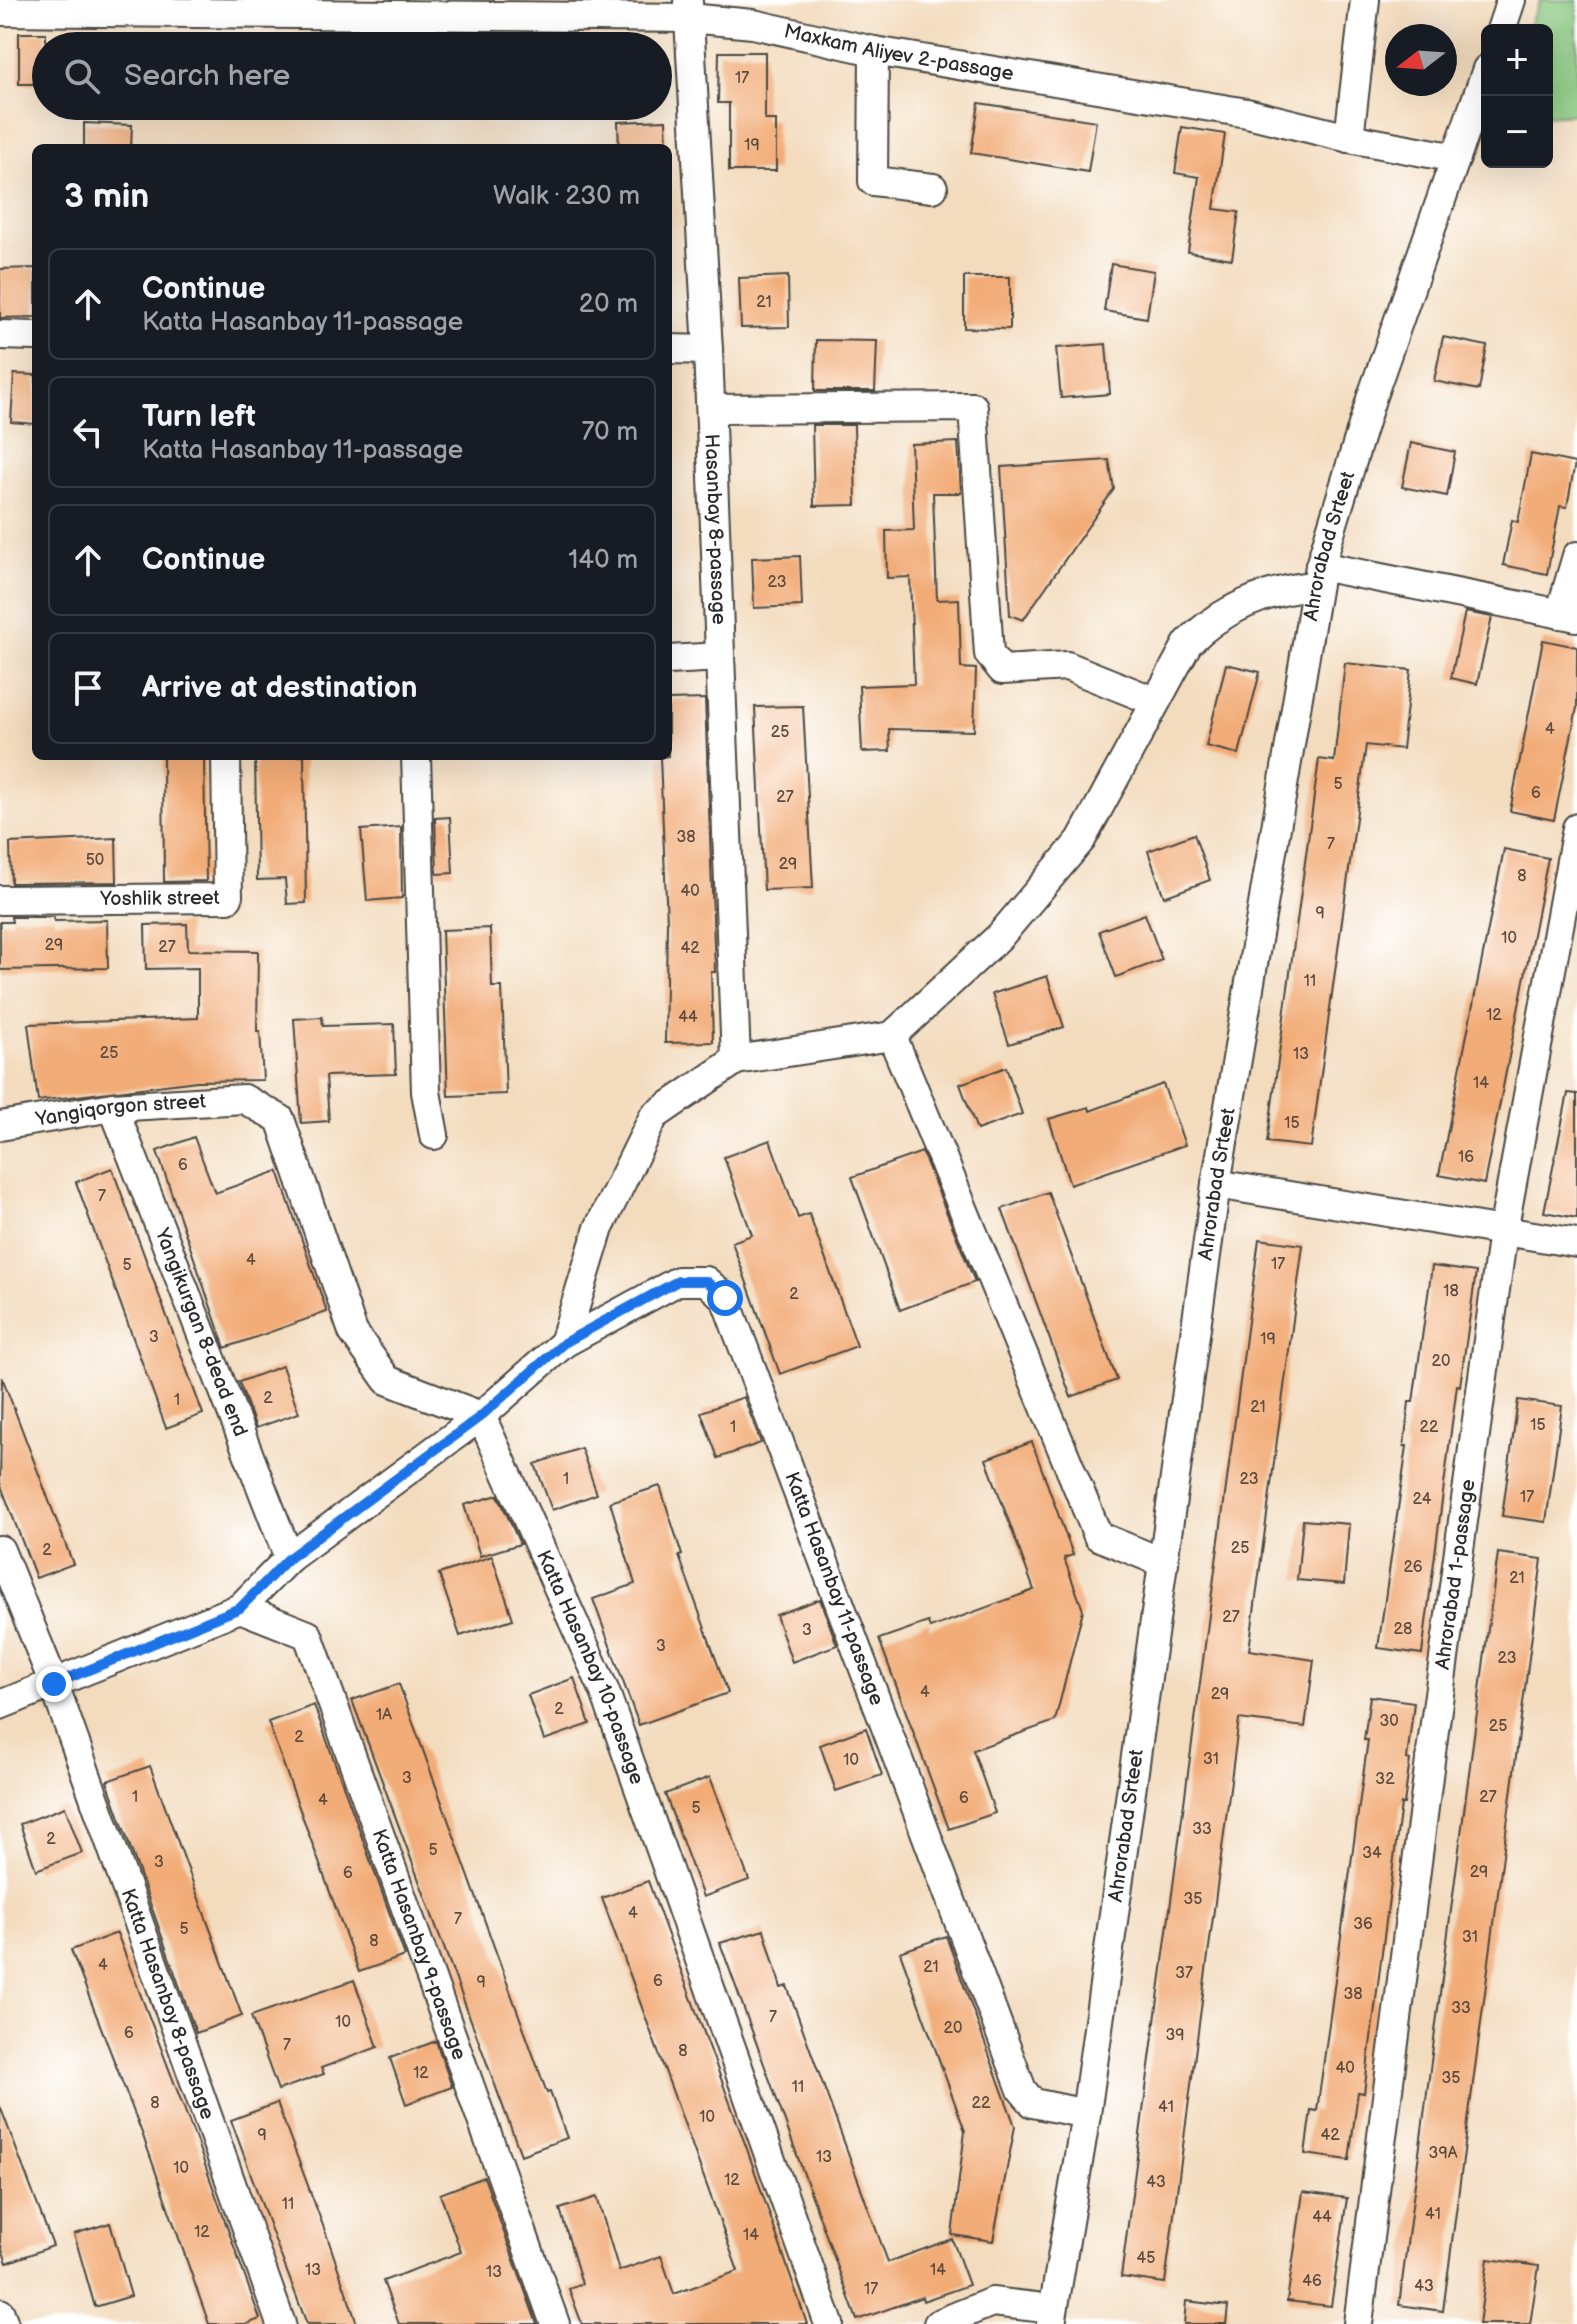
<!DOCTYPE html>
<meta charset="utf-8">
<style>
body{margin:0;font-family:"Balsamiq Sans",sans-serif;background:#20242c;color:#f1f3f6}
.controls{position:absolute;right:24px;top:24px;display:grid;overflow:hidden;border-radius:12px;box-shadow:0 8px 32px #0002}
.controls button{width:72px;height:72px;display:grid;place-items:center;padding:0;border:0;border-bottom:2px solid #363941;background:#171b24;color:#f1f3f6;font:40px sans-serif}
.compass{position:absolute;left:1385px;top:24px;width:72px;height:72px;border-radius:50%;background:#171b24;box-shadow:0 8px 32px #0002;rotate:253deg}
.stop{position:absolute;width:24px;height:24px;margin:-18px;border:6px solid #1a73e8;border-radius:50%;background:#fff}
.stop.end{background:#1a73e8;border-color:#fff;box-shadow:0 2px 8px #0008}
.list{margin:0;padding:0;list-style:none}
h2{display:flex;justify-content:space-between;align-items:center;height:104px;margin:0;padding:0 32px;font-size:34px}
h2 small{font-size:26px;font-weight:400;color:#9ea1a6}
.list li{display:grid;grid-template-columns:52px 1fr auto;gap:24px;align-items:center;box-sizing:border-box;height:112px;margin:0 16px 16px;padding:0 16px;border:2px solid #363941;border-radius:12px}
.list b{display:block;font-size:30px;white-space:nowrap}
.list p{margin:0;font-size:26px;white-space:nowrap;color:#9ea1a6}
.list em{font-size:26px;font-style:normal;color:#9ea1a6}
.icon{flex:none;width:44px;height:44px;fill:none;stroke:currentColor;stroke-width:2;stroke-linecap:round;stroke-linejoin:round}
.map{position:relative;flex:none;width:1577px;height:2324px;overflow:hidden}
.search{position:absolute;background:#171b24;box-shadow:0 8px 32px #0002;left:32px;top:32px;width:640px;height:88px;display:flex;align-items:center;gap:20px;box-sizing:border-box;padding:0 28px;border-radius:44px;color:#9ea1a6;font-size:30px}
.panel{position:absolute;background:#171b24;box-shadow:0 8px 32px #0002;left:32px;top:144px;width:640px;height:616px;border-radius:12px}
.map>svg:first-child{display:block}
.green{fill:#87c67e;stroke:#597854;stroke-width:2}
.building{fill:#f2ac77}
.lines{fill:none;stroke-linecap:round;stroke-linejoin:round}
.minor-casing{stroke:#494641;stroke-width:32}
.minor{stroke:#fff;stroke-width:28}
.route{stroke:#1a73e8;stroke-width:10}
.labels{text-anchor:middle;dominant-baseline:central;stroke-width:8;stroke-linejoin:round;paint-order:stroke}
.number-label{font-size:16px;fill:#5d4b3e}
.street-label{font-size:20px;fill:#2b2b2b;stroke:#fff}
</style>
<div class="map">
<svg width="1577" height="2324" viewBox="0 0 1577 2324">
<rect width="100%" height="100%" fill="#fff"/>
<filter id="ink" filterUnits="userSpaceOnUse"><feTurbulence type="fractalNoise" baseFrequency=".0125" numOctaves="2"/><feDisplacementMap in="SourceGraphic" scale="16" xChannelSelector="R" yChannelSelector="G"/><feConvolveMatrix kernelMatrix="1 2 1 2 8 2 1 2 1" color-interpolation-filters="sRGB"/></filter>
<filter id="wash" filterUnits="userSpaceOnUse"><feTurbulence type="fractalNoise" baseFrequency=".006" numOctaves="4" result="noise"/><feDisplacementMap in="SourceGraphic" scale="32" xChannelSelector="R" yChannelSelector="G"/><feGaussianBlur stdDeviation="1.8" result="paint"/><feColorMatrix in="noise" values="0 0 0 0 0 0 0 0 0 0 0 0 0 0 0 0 0 1.4 0 .05"/><feComposite in="paint" operator="in"/></filter>
<g filter="url(#wash)">
<rect width="100%" height="100%" fill="#f3dcbe"/>
<path class="green" d="M1540,0h37v114l-30,2v-86h-20z"/>
<g id="blocks">
<path class="building" d="M19,33h27v51h-27z
M719,52h46v68h11v51h-47v-68h-11z
M979,103l117,18 -8,51 -117,-19z
M666,120l1,28h-48l-1,-26z
M84,123l48,2 -1,23h-47z
M1182,127l43,7 -11,75 25,3 -7,47 -44,-7 11,-75 -24,-4z
M1111,264l43,7 -7,47 -43,-7z
M36,268v49l-36,1v-49z
M788,276l1,51 -48,1 -2,-50z
M964,277h46v52l-46,-1z
M1443,337l44,9 -8,44 -45,-9z
M816,340l61,1 -2,50h-60z
M1106,344l4,50 -49,4 -5,-50z
M14,374l22,1v49l-25,-2z
M812,425h42l2,80 -42,1z
M958,442l3,51h-28l4,107 22,-1 2,69 15,1 -2,62 -85,-2 1,22 -28,1 -3,-66 55,-2 -4,-107 -23,1 -1,-47 28,-1 -3,-86z
M1411,443l44,9 -8,44 -45,-9z
M1531,454l44,9 -8,44 -7,-1 -13,68 -44,-9 9,-45 6,2z
M1109,460l5,29 -91,131 -13,-5 -9,-148z
M800,556l2,50 -48,2 -2,-50z
M1465,612l27,5 -15,67 -26,-6z
M1543,640l34,7v61l-23,112 -44,-9z
M1345,663l66,7 -9,79 -36,-4 -55,402 -44,-5 52,-383 15,2z
M1226,664l34,8 -21,82 -33,-8z
M705,699l10,273h-4l2,70 -48,1 2,-120 -7,-166 8,-1v-56z
M803,706l10,182 -49,2 -9,-183z
M163,756h41l2,125 -42,1z
M255,756h49l2,147 -19,1 -2,-25 -28,1z
M450,817l3,56 -16,1 -2,-56z
M401,827l1,71 -35,3 -6,-71z
M1194,834l16,46 -46,17 -16,-46z
M116,838l1,44 -106,1 -1,-40z
M1504,849l44,9 -64,326 -45,-9z
M1145,914l17,46 -46,17 -17,-46z
M11,917h43v4l53,-1 1,48 -108,2v-48h12z
M187,924l1,26 70,1 -1,80h3l3,49 -66,1 -159,20 -10,-77 170,-6v-50l-52,1 -1,-44z
M490,928l2,59h10l4,107 -58,2 -6,-166z
M1047,976l17,51 -55,17 -17,-50z
M322,1017l1,9 71,-2 2,50 -70,2 3,45 -28,2 -7,-104z
M1006,1067l16,47 -45,16 -17,-46z
M1163,1084l22,61 -115,40 -21,-66 40,-12 1,4z
M1568,1093l9,1v124l-33,-6z
M194,1137l21,56 63,-22 49,141 -102,36 -68,-197z
M770,1140l28,78 11,-4 48,132 -77,28 -48,-132 20,-7 -28,-78z
M922,1152l53,130 -75,28 -48,-133z
M112,1168l91,246 -37,14 -90,-246z
M1048,1192l69,188 -46,17 -69,-188z
M1259,1239l44,6 -54,405 65,10 -9,67 -66,-8 -74,564 -44,-6z
M1432,1266l44,6 -16,114 -3,-1 -35,269 -44,-6 29,-202h-3l5,-44h4z
M282,1366l17,47 -43,15 -17,-46z
M2,1377l71,187 -37,14 -36,-95z
M744,1397l17,46 -43,15 -17,-46z
M1518,1400l44,6 -16,116 -44,-6z
M1032,1442l41,113 -9,3 19,52 -28,111 -82,29 22,63 -46,16 -70,-190 49,-17 2,6 104,-38 -48,-131z
M581,1448l16,46 -45,16 -17,-46z
M660,1486l22,69 -3,1 49,137 -89,32 -46,-126 42,-15 -25,-82z
M498,1495l22,49 -40,12 -16,-51z
M1303,1520l46,4 -5,60 -47,-4z
M1498,1553l44,6 -99,752 -44,-6z
M492,1556l21,63 -53,17 -21,-62z
M820,1599l17,46 -45,17 -16,-47z
M574,1678l16,46 -46,16 -16,-45z
M399,1684l148,409 3,-1 17,46 -46,17 -169,-455z
M1370,1696l44,6 -7,57 3,1 -6,44h-3l-37,289 -6,-1 -9,68 -44,-6 6,-44 6,1 51,-371h-4z
M314,1705l91,251 -46,16 -91,-250z
M866,1728l16,47 -46,16 -16,-46z
M150,1766l92,250 -46,17 -89,-252z
M710,1777l39,103 -46,17 -38,-103z
M65,1807l17,46 -46,17 -16,-46z
M648,1881l99,268 60,175h-225l-13,-35 13,-5 -22,-75 37,-12 22,74 42,-15 13,38 64,-23 -136,-373z
M764,1930l17,58 6,-2 101,276 64,-23 17,46 -46,16 -1,-4 -65,23 -137,-377z
M117,1933l78,204 65,182 -13,5h-38l-67,-191 -71,-183z
M946,1936l69,190 -22,115 -41,-6 13,-104 -65,-179z
M354,1980l24,67 -57,21 3,6 -46,16 -27,-74z
M436,2041l16,46 -46,17 -16,-46z
M277,2103l51,136 29,85h-50l-34,-89 -42,-115z
M0,2106l53,140 -46,17 -7,-20z
M484,2177l53,147h-138l-16,-43 78,-29 -21,-58z
M1303,2192l44,6 -16,108 -44,-5z
M110,2223l21,73 -36,11 -21,-73z
M1488,2259l51,7 -9,58h-51z
M1186,2301l42,5 -2,18h-42z"/>
</g>
</g>
<g filter="url(#ink)">
<use href="#blocks" fill-opacity="0" stroke="#494641" stroke-width="2"/>
<g class="lines">
<defs>
<g id="minor">
<path id="s1" d="M688,2l20,348 28,710"/>
<path id="s2" d="M0,11l689,7 64,6 121,27 373,62 102,25 107,20"/>
<path d="M1501,30l10,-30"/>
<path d="M874,51l-1,130 60,7"/>
<path d="M1349,138l16,-138"/>
<path d="M0,335l36,1"/>
<path d="M668,349l40,1"/>
<path d="M711,409l262,-2 16,247 13,16 65,-4 87,35"/>
<path d="M1320,566l257,51"/>
<path d="M1560,614l17,-58"/>
<path d="M668,660l52,-3"/>
<path d="M416,756l10,336 8,43"/>
<path id="s3" d="M0,900l228,-2 -2,-142"/>
<path d="M892,1036l206,500 66,27"/>
<path id="s4" d="M113,1107l176,451"/>
<path id="s5" d="M0,1126l113,-19 131,-8 36,20 73,213 34,48 94,36 124,276 224,632"/>
<path d="M1216,1184l361,59"/>
<path d="M564,1343l35,-115 55,-112 82,-56 156,-24 108,-100 81,-96 107,-197c33,-34 81,-54 128,-57"/>
<path id="s6" d="M0,1550l54,134 227,640"/>
<path id="s7" d="M240,1608l68,27 247,689"/>
<path id="s8" d="M0,1705l240,-97 49,-50 192,-142 83,-73 114,-62h28l19,17 297,792 11,13 53,11"/>
<path d="M0,2313l4,11"/>
<path d="M938,2324l54,-22 61,7"/>
<path id="s9" d="M1051,2324l35,-210 130,-930 104,-618 51,-167 116,-330"/>
<path id="s10" d="M1358,2324l74,-579 71,-513 74,-404"/>
</g>
</defs>
<use href="#minor" class="minor-casing"/>
<use href="#minor" class="minor"/>
</g>
</g>
<g class="lines" filter="url(#ink)">
<path class="route" d="M54,1684l186,-76 49,-50 192,-142 83,-73 114,-62h28l19,17"/>
</g>
<g class="labels">
<g class="number-label">
<text x="742" y="78">17</text>
<text x="752" y="145">19</text>
<text x="764" y="302">21</text>
<text x="777" y="582">23</text>
<text x="1550" y="729">4</text>
<text x="780" y="732">25</text>
<text x="1338" y="784">5</text>
<text x="1536" y="793">6</text>
<text x="785" y="797">27</text>
<text x="686" y="837">38</text>
<text x="1331" y="844">7</text>
<text x="95" y="860">50</text>
<text x="788" y="864">29</text>
<text x="1522" y="876">8</text>
<text x="690" y="891">40</text>
<text x="1320" y="913">9</text>
<text x="1509" y="938">10</text>
<text x="54" y="945">29</text>
<text x="167" y="947">27</text>
<text x="690" y="948">42</text>
<text x="1310" y="981">11</text>
<text x="1494" y="1015">12</text>
<text x="688" y="1017">44</text>
<text x="109" y="1053">25</text>
<text x="1301" y="1054">13</text>
<text x="1481" y="1083">14</text>
<text x="1292" y="1123">15</text>
<text x="1466" y="1157">16</text>
<text x="183" y="1165">6</text>
<text x="102" y="1196">7</text>
<text x="251" y="1260">4</text>
<text x="1278" y="1264">17</text>
<text x="127" y="1265">5</text>
<text x="1451" y="1291">18</text>
<text x="794" y="1294">2</text>
<text x="154" y="1337">3</text>
<text x="1268" y="1339">19</text>
<text x="1441" y="1361">20</text>
<text x="268" y="1398">2</text>
<text x="177" y="1400">1</text>
<text x="1258" y="1407">21</text>
<text x="1538" y="1425">15</text>
<text x="733" y="1427">1</text>
<text x="1429" y="1427">22</text>
<text x="566" y="1479">1</text>
<text x="1249" y="1479">23</text>
<text x="1527" y="1497">17</text>
<text x="1422" y="1499">24</text>
<text x="1240" y="1548">25</text>
<text x="47" y="1550">2</text>
<text x="1413" y="1567">26</text>
<text x="1517" y="1578">21</text>
<text x="1231" y="1617">27</text>
<text x="1403" y="1629">28</text>
<text x="807" y="1630">3</text>
<text x="661" y="1646">3</text>
<text x="1507" y="1658">23</text>
<text x="925" y="1692">4</text>
<text x="1220" y="1694">29</text>
<text x="559" y="1709">2</text>
<text x="384" y="1715">1А</text>
<text x="1389" y="1721">30</text>
<text x="1498" y="1726">25</text>
<text x="299" y="1737">2</text>
<text x="1211" y="1759">31</text>
<text x="851" y="1760">10</text>
<text x="407" y="1778">3</text>
<text x="1385" y="1779">32</text>
<text x="135" y="1797">1</text>
<text x="1488" y="1797">27</text>
<text x="964" y="1798">6</text>
<text x="323" y="1800">4</text>
<text x="696" y="1808">5</text>
<text x="1202" y="1829">33</text>
<text x="51" y="1839">2</text>
<text x="433" y="1850">5</text>
<text x="1372" y="1853">34</text>
<text x="159" y="1862">3</text>
<text x="1479" y="1872">29</text>
<text x="348" y="1873">6</text>
<text x="1193" y="1899">35</text>
<text x="633" y="1913">4</text>
<text x="458" y="1919">7</text>
<text x="1363" y="1924">36</text>
<text x="184" y="1929">5</text>
<text x="1470" y="1937">31</text>
<text x="374" y="1941">8</text>
<text x="103" y="1965">4</text>
<text x="931" y="1967">21</text>
<text x="1184" y="1973">37</text>
<text x="658" y="1981">6</text>
<text x="481" y="1982">9</text>
<text x="1353" y="1994">38</text>
<text x="1461" y="2008">33</text>
<text x="773" y="2017">7</text>
<text x="343" y="2022">10</text>
<text x="953" y="2028">20</text>
<text x="129" y="2033">6</text>
<text x="1175" y="2035">39</text>
<text x="287" y="2045">7</text>
<text x="683" y="2051">8</text>
<text x="1345" y="2068">40</text>
<text x="421" y="2073">12</text>
<text x="1451" y="2078">35</text>
<text x="798" y="2087">11</text>
<text x="155" y="2103">8</text>
<text x="981" y="2103">22</text>
<text x="1166" y="2107">41</text>
<text x="707" y="2117">10</text>
<text x="262" y="2135">9</text>
<text x="1330" y="2135">42</text>
<text x="1443" y="2153">39A</text>
<text x="824" y="2157">13</text>
<text x="181" y="2168">10</text>
<text x="732" y="2180">12</text>
<text x="1156" y="2182">43</text>
<text x="288" y="2204">11</text>
<text x="1433" y="2214">41</text>
<text x="1322" y="2217">44</text>
<text x="202" y="2232">12</text>
<text x="751" y="2235">14</text>
<text x="1146" y="2258">45</text>
<text x="313" y="2270">13</text>
<text x="938" y="2270">14</text>
<text x="494" y="2272">13</text>
<text x="1312" y="2281">46</text>
<text x="1424" y="2286">43</text>
<text x="871" y="2289">17</text>
</g>
<g class="street-label">
<text stroke="none"><textPath href="#s2" startOffset="902">Maxkam Aliyev 2-passage</textPath></text>
<text stroke="none"><textPath href="#s1" startOffset="528">Hasanbay 8-passage</textPath></text>
<text stroke="none"><textPath href="#s9" startOffset="1800">Ahrorabad Srteet</textPath></text>
<text stroke="none"><textPath href="#s3" startOffset="160">Yoshlik street</textPath></text>
<text stroke="none"><textPath href="#s5" startOffset="122">Yangiqorgon street</textPath></text>
<text stroke="none"><textPath href="#s9" startOffset="1152">Ahrorabad Srteet</textPath></text>
<text stroke="none"><textPath href="#s4" startOffset="242">Yangikurgan 8-dead end</textPath></text>
<text stroke="none"><textPath href="#s10" startOffset="756">Ahrorabad 1-passage</textPath></text>
<text stroke="none"><textPath href="#s8" startOffset="1172">Katta Hasanbay 11-passage</textPath></text>
<text stroke="none"><textPath href="#s5" startOffset="946">Katta Hasanbay 10-passage</textPath></text>
<text stroke="none"><textPath href="#s9" startOffset="504">Ahrorabad Srteet</textPath></text>
<text stroke="none"><textPath href="#s7" startOffset="402">Katta Hasanbay 9-passage</textPath></text>
<text stroke="none"><textPath href="#s6" startOffset="484">Katta Hasanboy 8-passage</textPath></text>
</g>
</g>
</svg>
<div class="controls">
<button>+</button>
<button>−</button>
</div>
<svg class="compass" viewBox="-18 -18 36 36"><path d="M0-13l5 13h-10z" fill="#e53935"/><path d="M0 13l5-13h-10z" fill="#9ea1a6"/></svg>
<div class="stop" style="left:725px;top:1298px"></div>
<div class="stop end" style="left:54px;top:1684px"></div>
<div class="search"><svg class="icon" aria-label="search" viewBox="0 0 24 24"><circle cx="10" cy="10" r="6"/><path d="M15 15l6 6"/></svg>Search here</div>
<section class="panel">
<h2>3 min<small>Walk · 230 m</small></h2>
<ul class="list">
<li><svg class="icon" aria-label="ahead" viewBox="0 0 24 24"><path d="M12 20V5M6 11l6-6 6 6"/></svg><div><b>Continue</b><p>Katta Hasanbay 11-passage</p></div><em>20 m</em></li>
<li><svg class="icon" aria-label="left" viewBox="0 0 24 24"><path d="M17 20v-9H6M10 6l-5 5 5 5"/></svg><div><b>Turn left</b><p>Katta Hasanbay 11-passage</p></div><em>70 m</em></li>
<li><svg class="icon" aria-label="ahead" viewBox="0 0 24 24"><path d="M12 20V5M6 11l6-6 6 6"/></svg><div><b>Continue</b></div><em>140 m</em></li>
<li><svg class="icon" aria-label="arrive" viewBox="0 0 24 24"><path d="M6 21V4h12l-3 4 3 4H6"/></svg><div><b>Arrive at destination</b></div></li>
</ul>
</section>
</div>
